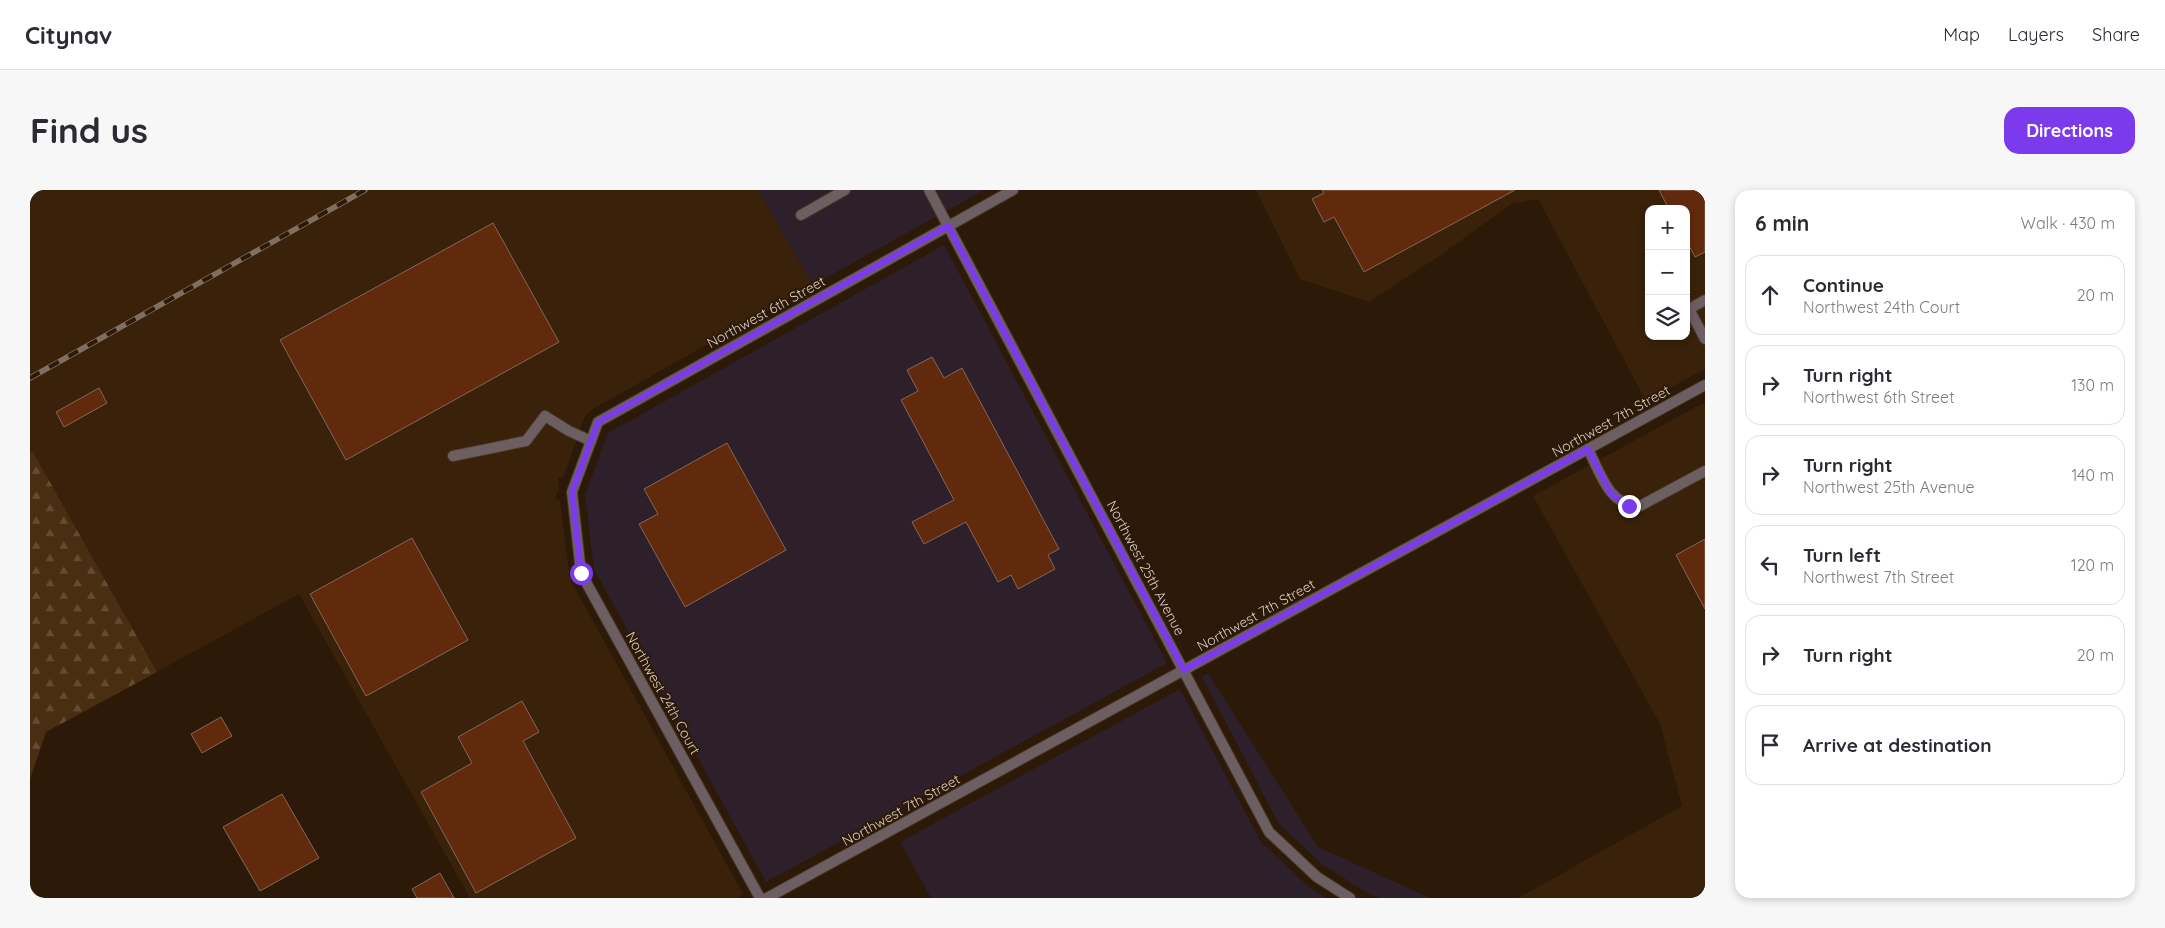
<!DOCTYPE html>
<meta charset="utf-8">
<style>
body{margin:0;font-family:Quicksand,sans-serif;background:#f7f7f7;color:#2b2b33}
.controls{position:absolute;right:15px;top:15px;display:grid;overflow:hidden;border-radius:10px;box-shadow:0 2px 8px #0003}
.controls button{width:45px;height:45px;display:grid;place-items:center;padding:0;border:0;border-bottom:1px solid #e1e1e2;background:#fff;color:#2b2b33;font:25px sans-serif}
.stop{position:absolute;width:15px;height:15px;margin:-11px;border:4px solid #7c3aed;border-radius:50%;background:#fff}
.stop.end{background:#7c3aed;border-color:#fff;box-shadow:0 1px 5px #0008}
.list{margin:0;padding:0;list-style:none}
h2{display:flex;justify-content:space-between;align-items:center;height:65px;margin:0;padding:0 20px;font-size:21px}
h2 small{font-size:16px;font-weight:400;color:#7c7c81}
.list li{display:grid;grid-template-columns:32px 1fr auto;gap:15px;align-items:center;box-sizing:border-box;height:80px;margin:0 10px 10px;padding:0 10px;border:1px solid #e1e1e2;border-radius:15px}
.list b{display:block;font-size:19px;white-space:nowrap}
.list p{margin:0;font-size:16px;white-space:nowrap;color:#7c7c81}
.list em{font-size:16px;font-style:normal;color:#7c7c81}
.icon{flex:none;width:28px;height:28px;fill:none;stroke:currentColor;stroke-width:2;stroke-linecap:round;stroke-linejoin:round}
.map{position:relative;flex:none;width:1675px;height:708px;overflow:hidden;border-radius:15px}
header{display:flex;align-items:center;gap:30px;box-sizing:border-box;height:70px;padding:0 25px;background:#fff;border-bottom:1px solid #e1e1e2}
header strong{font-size:24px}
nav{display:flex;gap:28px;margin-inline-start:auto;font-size:18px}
.intro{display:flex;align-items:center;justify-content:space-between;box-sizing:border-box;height:120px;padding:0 30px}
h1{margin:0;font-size:35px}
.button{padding:12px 22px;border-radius:15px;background:#7c3aed;color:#fff;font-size:18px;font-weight:700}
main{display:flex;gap:30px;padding:0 30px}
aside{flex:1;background:#fff;border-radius:15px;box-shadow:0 2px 8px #0003}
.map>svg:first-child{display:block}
.commercial{fill:#2e202b}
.built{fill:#39210a;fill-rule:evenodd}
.forest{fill:url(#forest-firs)}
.building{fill:#612a0d;stroke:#83685b}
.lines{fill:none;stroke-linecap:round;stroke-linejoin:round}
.lane-casing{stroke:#483626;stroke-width:12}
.street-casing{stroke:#483626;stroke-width:12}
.lane{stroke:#6d5f61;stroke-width:10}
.street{stroke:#6d5f61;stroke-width:10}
.rail-casing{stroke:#7f6f61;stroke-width:5.5}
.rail{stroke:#2c1908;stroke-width:4;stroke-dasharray:11;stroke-linecap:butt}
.route{stroke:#7c3aed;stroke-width:6}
.labels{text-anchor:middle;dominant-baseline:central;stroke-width:4;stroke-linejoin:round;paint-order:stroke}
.street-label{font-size:14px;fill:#dccfc4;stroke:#2c1908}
</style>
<header>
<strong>Citynav</strong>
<nav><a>Map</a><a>Layers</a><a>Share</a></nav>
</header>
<div class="intro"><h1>Find us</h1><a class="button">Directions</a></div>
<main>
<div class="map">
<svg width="1675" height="708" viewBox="0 0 1675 708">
<defs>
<pattern id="forest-firs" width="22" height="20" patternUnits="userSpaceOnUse" patternTransform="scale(1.25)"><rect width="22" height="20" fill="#4a2e11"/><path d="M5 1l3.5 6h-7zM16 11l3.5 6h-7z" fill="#644b32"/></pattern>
</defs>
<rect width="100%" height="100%" fill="#2c1908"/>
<path class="commercial" d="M728,0h226l-171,95z
M914,55l223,418 -401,219 -172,-313 -9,-74 23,-62z
M1178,483l110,174 112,51h-49l-12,-4 -46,-29 -44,-41 -77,-147z
M1150,499l81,153 48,45 17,11h-395l-31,-56z"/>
<path class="built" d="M0,0h728l55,95 -222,125 -6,6 -22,62h-5l1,11 -4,9 5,3 10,78 173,315 -6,4h-267l-171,-304 -142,78 -124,-220 -3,1z
M1226,0h449v179l-59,32 -108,-202 -27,5 -70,51 -72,47 -69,-23zM1619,19h37v127h-37z
M1675,212v496h-187l164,-92 -22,-82 -127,-228z"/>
<path class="forest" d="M3,262l124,220 -111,60 -16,47v-326z"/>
<path class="building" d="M1292,0h193l-151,82 -30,-55 -10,5 -12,-23 12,-6z
M1629,0h46v62l-10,5 -9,-17v-31h-17z
M463,33l66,119 -213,118 -66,-120z
M902,167l12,21 18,-10 97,181 -11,6 7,14 -37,20 -7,-14 -13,7 -32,-60 -42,22 -12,-22 42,-22 -53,-100 17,-9 -11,-21z
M69,198l8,15 -43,24 -8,-15z
M697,253l59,107 -101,57 -46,-83 19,-10 -14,-25z
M382,348l56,102 -102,56 -56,-102z
M1675,349v70l-29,-54z
M492,511l17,31 -16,9 53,97 -100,55 -55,-101 51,-29 -14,-26z
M191,527l11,19 -30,17 -11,-19z
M252,604l37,64 -59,33 -37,-64z
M410,683l14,25h-37l-5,-9z"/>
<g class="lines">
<defs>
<path id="lane" d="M899,0l19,36
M771,25l44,-25
M1675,110l-16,9 16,30
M1558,259c12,23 21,58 52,57l65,-35
M423,266l73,-15 19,-25 24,15 22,10"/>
<path id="street" d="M918,36l321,606 48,45 33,21
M730,708l-179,-325 -9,-81 26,-70 415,-232
M737,708l938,-513"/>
</defs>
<use href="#lane" class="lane-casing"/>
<use href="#street" class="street-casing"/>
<use href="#lane" class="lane"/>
<use href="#street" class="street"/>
<defs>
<path id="rail" d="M0,188l335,-188"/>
</defs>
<use href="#rail" class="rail-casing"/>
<use href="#rail" class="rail"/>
</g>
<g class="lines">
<path class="route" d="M551,383l-9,-81 26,-70 350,-196 236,444 404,-221 23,45 18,12"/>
</g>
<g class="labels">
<g class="street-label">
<text transform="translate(736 122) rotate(-29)">Northwest 6th Street</text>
<text transform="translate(1581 231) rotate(-29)">Northwest 7th Street</text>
<text transform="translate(1116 378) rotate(62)">Northwest 25th Avenue</text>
<text transform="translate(1226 425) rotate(-29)">Northwest 7th Street</text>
<text transform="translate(633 503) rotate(61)">Northwest 24th Court</text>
<text transform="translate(871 620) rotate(-29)">Northwest 7th Street</text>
</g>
</g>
</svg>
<div class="controls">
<button>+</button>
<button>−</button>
<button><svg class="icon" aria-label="layers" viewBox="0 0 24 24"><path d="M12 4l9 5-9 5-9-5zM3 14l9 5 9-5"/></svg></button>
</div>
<div class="stop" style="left:551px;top:383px"></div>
<div class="stop end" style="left:1599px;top:316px"></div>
</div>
<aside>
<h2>6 min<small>Walk · 430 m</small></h2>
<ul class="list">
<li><svg class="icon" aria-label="ahead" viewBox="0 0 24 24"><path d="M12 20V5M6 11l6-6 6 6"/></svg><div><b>Continue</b><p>Northwest 24th Court</p></div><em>20 m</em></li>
<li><svg class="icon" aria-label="right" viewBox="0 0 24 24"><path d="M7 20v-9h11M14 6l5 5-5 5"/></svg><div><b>Turn right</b><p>Northwest 6th Street</p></div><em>130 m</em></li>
<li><svg class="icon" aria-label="right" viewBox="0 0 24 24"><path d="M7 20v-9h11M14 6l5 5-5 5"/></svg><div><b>Turn right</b><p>Northwest 25th Avenue</p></div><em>140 m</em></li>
<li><svg class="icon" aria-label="left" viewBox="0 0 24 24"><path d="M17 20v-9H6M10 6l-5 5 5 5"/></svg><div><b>Turn left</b><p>Northwest 7th Street</p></div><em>120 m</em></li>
<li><svg class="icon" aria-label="right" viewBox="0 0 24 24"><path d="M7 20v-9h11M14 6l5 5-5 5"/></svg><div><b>Turn right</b></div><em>20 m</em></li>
<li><svg class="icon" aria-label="arrive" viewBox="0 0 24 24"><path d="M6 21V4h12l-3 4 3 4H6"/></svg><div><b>Arrive at destination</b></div></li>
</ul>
</aside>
</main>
